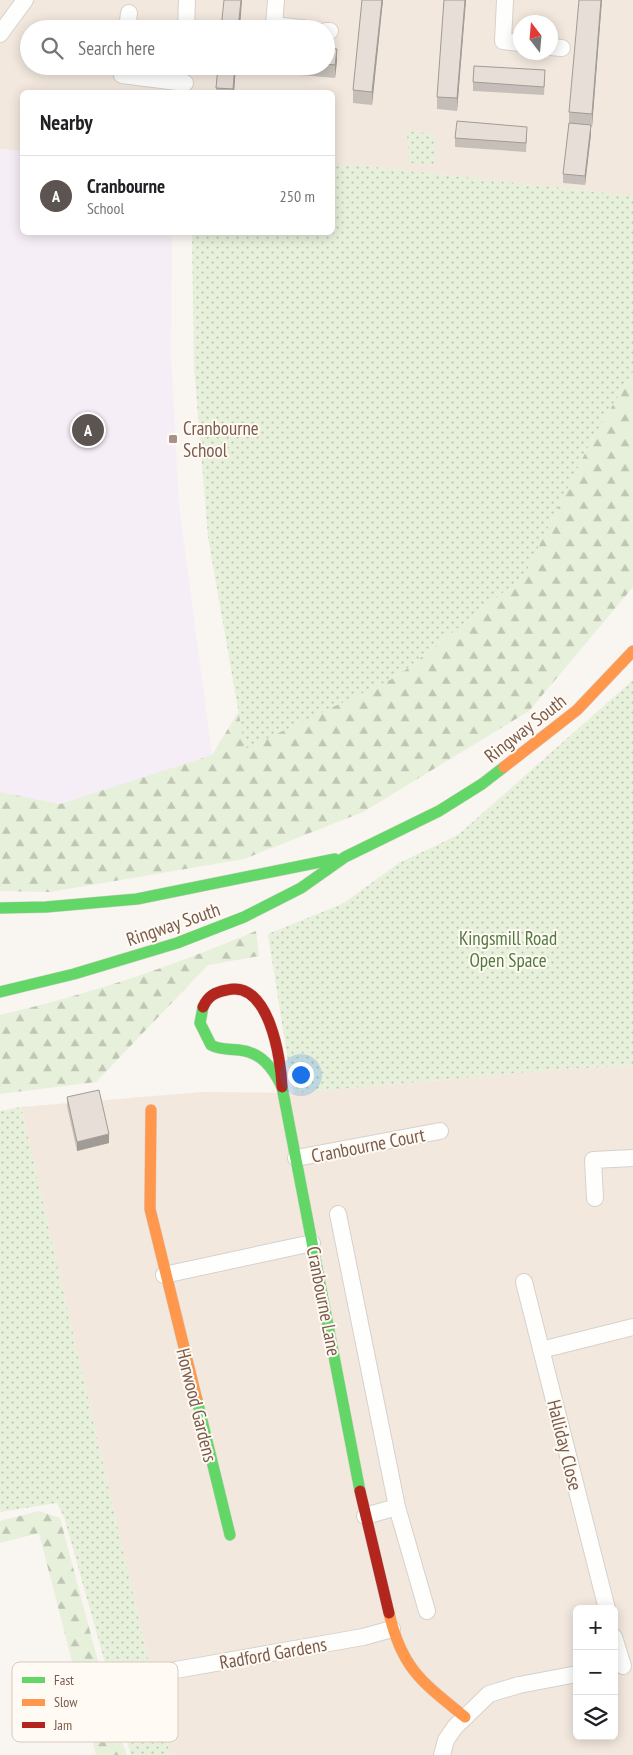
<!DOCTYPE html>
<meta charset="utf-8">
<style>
body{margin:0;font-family:"PT Sans Narrow",sans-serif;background:#f6f6f6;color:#202124}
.controls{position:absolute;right:15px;bottom:15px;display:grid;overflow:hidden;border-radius:8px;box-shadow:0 2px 12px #0003}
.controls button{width:45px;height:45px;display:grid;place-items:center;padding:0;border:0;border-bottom:1px solid #e0e0e0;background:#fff;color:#202124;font:25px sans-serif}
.compass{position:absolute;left:513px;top:15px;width:45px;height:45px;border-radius:50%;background:#fff;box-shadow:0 2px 12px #0003;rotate:344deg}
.you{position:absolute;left:300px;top:1074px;width:18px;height:18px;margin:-12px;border:4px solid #fff;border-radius:50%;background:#1a73e8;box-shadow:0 0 0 8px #1a73e833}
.badge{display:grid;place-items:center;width:32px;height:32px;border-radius:50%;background:#5c5450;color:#fff;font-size:16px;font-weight:700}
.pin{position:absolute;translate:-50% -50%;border:2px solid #fff;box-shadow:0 1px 5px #0006}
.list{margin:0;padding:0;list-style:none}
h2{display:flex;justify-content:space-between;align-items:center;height:65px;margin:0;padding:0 20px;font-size:21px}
h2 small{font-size:16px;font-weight:400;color:#757577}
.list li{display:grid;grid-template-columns:32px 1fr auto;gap:15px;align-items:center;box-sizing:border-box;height:80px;padding:0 20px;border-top:1px solid #e0e0e0}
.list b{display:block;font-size:19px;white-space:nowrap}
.list p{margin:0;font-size:16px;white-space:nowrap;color:#757577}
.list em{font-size:16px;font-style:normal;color:#757577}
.icon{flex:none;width:28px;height:28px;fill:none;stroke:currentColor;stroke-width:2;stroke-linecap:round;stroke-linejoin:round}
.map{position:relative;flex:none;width:633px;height:1755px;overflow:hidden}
.search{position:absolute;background:#fff;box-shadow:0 2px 12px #0003;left:20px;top:20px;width:315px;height:55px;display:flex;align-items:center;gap:12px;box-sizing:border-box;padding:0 18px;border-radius:28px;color:#757577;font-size:19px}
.panel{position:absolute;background:#fff;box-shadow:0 2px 12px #0003;left:20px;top:90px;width:315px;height:145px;border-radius:8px}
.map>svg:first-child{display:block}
.residential{fill:#f2e8de;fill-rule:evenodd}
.education{fill:#f6eef6}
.forest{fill:url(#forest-firs)}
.park{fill:url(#park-dots)}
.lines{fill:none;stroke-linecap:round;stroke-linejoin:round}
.street-casing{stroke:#d7d1cb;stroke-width:18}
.fast-casing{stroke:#d9d2cb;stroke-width:12}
.slow-casing{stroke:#d9d2cb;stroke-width:12}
.jam-casing{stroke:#d9d2cb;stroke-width:12}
.street{stroke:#fefefd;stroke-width:16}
.fast{stroke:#63d668;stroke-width:11}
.slow{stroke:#ff974d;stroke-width:11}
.jam{stroke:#b3261e;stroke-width:11}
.wall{fill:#c6bfb9}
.shaded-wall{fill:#a19b96}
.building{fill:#e6ded7;stroke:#a19b96}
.poi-dot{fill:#a69286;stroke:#fffaf3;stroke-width:2}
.labels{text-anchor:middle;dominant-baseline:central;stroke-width:4;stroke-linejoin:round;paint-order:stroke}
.poi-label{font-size:19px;fill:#7a5c4d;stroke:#fffaf3;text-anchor:start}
.street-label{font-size:19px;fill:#7a5c4d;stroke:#fffaf3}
.park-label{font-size:19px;fill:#537a41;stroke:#fffaf3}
.key{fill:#fffaf3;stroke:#d7cbc1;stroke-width:1}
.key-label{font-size:14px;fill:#7a5c4d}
</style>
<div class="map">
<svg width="633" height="1755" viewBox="0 0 633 1755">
<defs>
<pattern id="forest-firs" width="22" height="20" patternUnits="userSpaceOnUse" patternTransform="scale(1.25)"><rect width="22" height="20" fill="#e7f0db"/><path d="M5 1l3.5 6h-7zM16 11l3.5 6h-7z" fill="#c0c6b4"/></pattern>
<pattern id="park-dots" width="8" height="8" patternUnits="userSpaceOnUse" patternTransform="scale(1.25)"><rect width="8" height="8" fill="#e7f0db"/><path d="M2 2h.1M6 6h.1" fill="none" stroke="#c0c6b4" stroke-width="1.8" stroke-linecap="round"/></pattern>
</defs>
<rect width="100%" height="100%" fill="#f9f5f0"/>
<path class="residential" d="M0,0h633v196l-276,-31h-24l-1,-73h-310v59l-22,-2zM520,22h30v30h-30zM29,29h297v37h-297z
M633,1066v689h-463l-149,-648 182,-15 92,1 267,-24zM577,1609h37v127h-37z"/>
<path class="education" d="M0,149l22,2v81l150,1 -1,122 8,150 33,250 -152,49 -60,-12z"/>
<path class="forest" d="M633,372v215l-104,124 -166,101 -119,47 -194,33 -50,-1v-99l60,12 152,-49 33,-54 151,-24 128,-101 69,-139z
M256,931l3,25 -51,9 -112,117 -96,12v-79c88,-20 173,-49 256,-84z
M39,1511l21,7 50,189 17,48h-31l-57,-222 -39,10v-22z"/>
<path class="park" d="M407,131l28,3v30l-26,-1z
M333,165h24l276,31v176l-40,65 -69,139 -128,101 -151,72 -37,-212 -14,-171 -2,-133 140,-1z
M633,680v386l-71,3 -267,24 -3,-6 -24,-153 76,-31 55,-40 59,-28z
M21,1107l149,648h-39l-67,-238 -7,-14 -57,9v-401z"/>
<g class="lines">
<defs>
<path id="street" d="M276,0l-2,25 36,4
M505,0l-2,41 17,2
M127,29l2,-16
M186,29l1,-29
M326,31h4
M0,34l25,-34
M550,47l12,1
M123,66l-1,9 63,8
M296,1158l144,-27
M595,1198l-2,-38 40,-2
M338,1214l59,293 30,104
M164,1275l148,-32
M524,1282l83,327
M541,1350l92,-23
M365,1516l32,-9
M614,1637l9,29
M153,1674l210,-37 29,-8
M442,1755l4,-15 9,-13 34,-33 30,-9 58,-11"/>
<path id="fast" d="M0,908l46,-1 91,-8 198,-40
M0,992l74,-18 103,-31 67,-26 57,-29 44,-31 94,-46 43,-27 22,-17
M203,1007l-3,16 11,22c9,5 18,4 28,5 22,2 34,18 43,37l78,404
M197,1400l33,135"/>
<path id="slow" d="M504,767l73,-57 56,-59
M151,1110l-1,99 47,191
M389,1613c13,56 33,69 76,104"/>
<path id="jam" d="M203,1007c5,-11 12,-15 24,-17 42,-11 54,69 55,97
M360,1491l29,122"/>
</defs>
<use href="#street" class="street-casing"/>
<use href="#fast" class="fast-casing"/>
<use href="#slow" class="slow-casing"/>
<use href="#jam" class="jam-casing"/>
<use href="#street" class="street"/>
<use href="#fast" class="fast"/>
<use href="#slow" class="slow"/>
<use href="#jam" class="jam"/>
</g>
<path class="wall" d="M362,0h21l-11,105 -19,-2v-13z
M444,0h22l-9,111 -20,-2v-12z
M602,0l-10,127h-1v7l-6,51 -22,-2v-9l6,-51v-11z
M326,48l11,13 -2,17 -92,-8v-4h83z
M236,66l-2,26h-18v-4z
M545,79l-1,16 -71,-4v-9z
M527,136l-1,16 -71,-5v-9z
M67,1097l42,46 -32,8 -10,-45z"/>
<path class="shaded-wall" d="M241,0h1l-2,29h-2z
M382,0h1l-11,105v-13z
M465,0h1l-9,111v-13z
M601,0h1l-10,127v-13z
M337,49v12l-2,17v-13z
M235,66h1l-2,26h-1z
M591,125v9l-6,51v-9z
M109,1134v9l-32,8v-9z"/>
<path class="building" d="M224,0h17l-3,29h-17z
M362,0h20l-10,92 -19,-2z
M444,0h21l-8,98 -20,-1z
M579,0h22l-9,114 -23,-2z
M326,48l11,1 -2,16 -9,-1z
M218,66h17l-2,23 -17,-1z
M474,66l71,4 -1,17 -71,-5z
M457,121l70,6 -1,16 -71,-5z
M569,123l22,2 -6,51 -22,-2z
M99,1090l10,44 -32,8 -10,-45z"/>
<rect class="poi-dot" x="168" y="434" width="10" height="10" rx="2.5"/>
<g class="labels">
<g class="poi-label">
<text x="183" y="428">Cranbourne<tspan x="183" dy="22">School</tspan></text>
</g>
<g class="street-label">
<text transform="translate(525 728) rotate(-38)">Ringway South</text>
<text transform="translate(173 924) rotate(-19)">Ringway South</text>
<text transform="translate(368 1145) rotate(-11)">Cranbourne Court</text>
<text transform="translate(324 1301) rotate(79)">Cranbourne Lane</text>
<text transform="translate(197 1405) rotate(76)">Horwood Gardens</text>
<text transform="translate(565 1445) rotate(76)">Halliday Close</text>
<text transform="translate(273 1653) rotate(-10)">Radford Gardens</text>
</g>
<g class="park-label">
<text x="508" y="938">Kingsmill Road<tspan x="508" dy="22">Open Space</tspan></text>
</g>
</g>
<rect x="12" y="1662" width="166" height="80" rx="8" class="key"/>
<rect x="22" y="1677" width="23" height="6" fill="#63d668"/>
<rect x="22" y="1699" width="23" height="7" fill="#ff974d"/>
<rect x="22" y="1722" width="23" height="6" fill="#b3261e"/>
<g class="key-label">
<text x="54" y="1685">Fast</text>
<text x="54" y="1707">Slow</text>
<text x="54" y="1730">Jam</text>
</g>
</svg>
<div class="controls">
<button>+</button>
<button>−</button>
<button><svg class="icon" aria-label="layers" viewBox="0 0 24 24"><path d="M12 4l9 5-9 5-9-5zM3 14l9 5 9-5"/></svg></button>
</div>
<svg class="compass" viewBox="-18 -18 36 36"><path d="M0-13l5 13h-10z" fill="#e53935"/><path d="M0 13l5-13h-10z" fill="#757577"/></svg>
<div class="you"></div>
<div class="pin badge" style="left:88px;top:430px">A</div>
<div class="search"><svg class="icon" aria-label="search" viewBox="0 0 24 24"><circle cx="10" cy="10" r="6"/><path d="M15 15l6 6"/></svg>Search here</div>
<section class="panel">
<h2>Nearby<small></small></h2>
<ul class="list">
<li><span class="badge">A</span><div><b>Cranbourne</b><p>School</p></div><em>250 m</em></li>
</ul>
</section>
</div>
